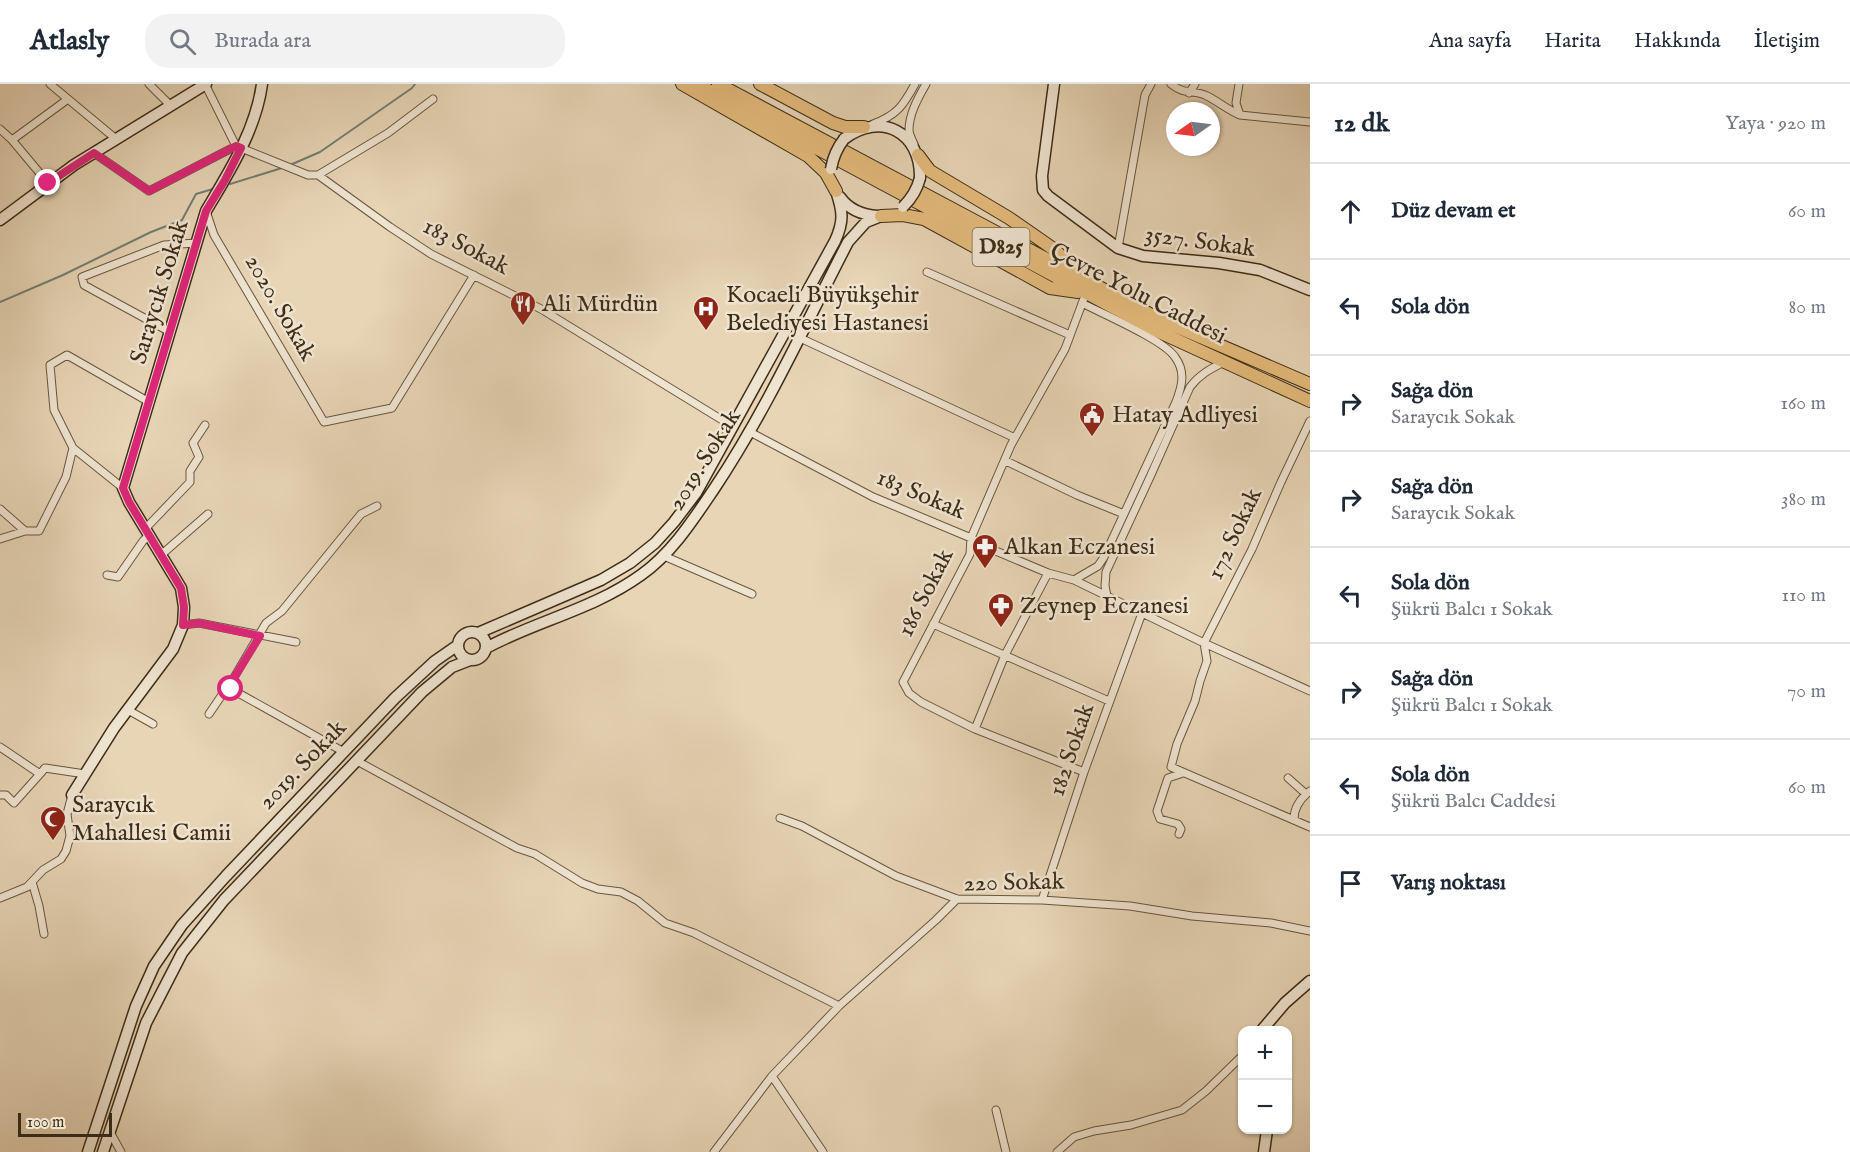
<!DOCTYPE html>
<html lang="tr">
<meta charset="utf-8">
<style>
body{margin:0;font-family:"IM FELL English",serif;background:#f2f2f3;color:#1f2937}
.controls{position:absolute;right:18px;bottom:18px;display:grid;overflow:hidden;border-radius:12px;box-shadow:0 2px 4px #0004}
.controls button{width:54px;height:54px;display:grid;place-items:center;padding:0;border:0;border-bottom:2px solid #e0e1e3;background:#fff;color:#1f2937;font:30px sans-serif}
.compass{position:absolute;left:1166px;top:18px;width:54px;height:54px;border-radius:50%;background:#fff;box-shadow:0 2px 4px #0004;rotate:256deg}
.scale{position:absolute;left:18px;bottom:15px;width:94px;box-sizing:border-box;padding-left:6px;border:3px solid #3d2d17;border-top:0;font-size:16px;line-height:21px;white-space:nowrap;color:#3d2d17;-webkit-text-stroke:4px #efe4d0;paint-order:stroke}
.stop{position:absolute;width:18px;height:18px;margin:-14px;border:4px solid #db2777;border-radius:50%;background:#fff}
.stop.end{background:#db2777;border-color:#fff;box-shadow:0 2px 6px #0008}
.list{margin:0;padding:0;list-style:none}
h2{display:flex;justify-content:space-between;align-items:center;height:78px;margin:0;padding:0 24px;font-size:26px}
h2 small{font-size:20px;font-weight:400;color:#747a83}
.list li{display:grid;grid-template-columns:39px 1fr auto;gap:18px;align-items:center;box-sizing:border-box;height:96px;padding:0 24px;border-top:2px solid #e0e1e3}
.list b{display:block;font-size:22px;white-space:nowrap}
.list p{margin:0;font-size:20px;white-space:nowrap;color:#747a83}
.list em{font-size:20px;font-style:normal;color:#747a83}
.icon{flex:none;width:33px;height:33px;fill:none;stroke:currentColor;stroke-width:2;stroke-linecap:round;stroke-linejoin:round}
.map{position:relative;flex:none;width:1310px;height:1068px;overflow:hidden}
header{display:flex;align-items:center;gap:36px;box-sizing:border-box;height:84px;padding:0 30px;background:#fff;border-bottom:2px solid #e0e1e3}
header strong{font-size:28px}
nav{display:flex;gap:33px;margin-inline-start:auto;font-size:21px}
.search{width:420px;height:54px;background:#f2f2f3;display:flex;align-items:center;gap:15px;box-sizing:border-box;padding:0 21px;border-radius:24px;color:#747a83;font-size:22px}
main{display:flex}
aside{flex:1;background:#fff}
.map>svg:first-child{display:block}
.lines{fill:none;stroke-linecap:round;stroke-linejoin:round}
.stream{stroke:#738073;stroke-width:2}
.street-casing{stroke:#68573f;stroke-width:9}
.secondary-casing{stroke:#3d2d17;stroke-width:13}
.highway-casing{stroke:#3d2d17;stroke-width:14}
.street{stroke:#efe4d0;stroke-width:7}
.secondary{stroke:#efe4d0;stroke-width:10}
.highway{stroke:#e4ba7b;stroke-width:12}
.secondary-bridge-casing{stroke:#3d2d17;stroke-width:13;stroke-linecap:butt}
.secondary-bridge{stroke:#efe4d0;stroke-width:10}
.route{stroke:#db2777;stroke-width:8}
.labels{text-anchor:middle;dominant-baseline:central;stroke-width:5;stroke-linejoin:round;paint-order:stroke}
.shield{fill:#efe4d0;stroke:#72644e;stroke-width:1.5}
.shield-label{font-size:22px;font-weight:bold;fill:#3d2d17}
.street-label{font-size:24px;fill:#3d2d17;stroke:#efe4d0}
.poi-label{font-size:24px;fill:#3d2d17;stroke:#efe4d0;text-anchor:start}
</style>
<header>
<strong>Atlasly</strong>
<div class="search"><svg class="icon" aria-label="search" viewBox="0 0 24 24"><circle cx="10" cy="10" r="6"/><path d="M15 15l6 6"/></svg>Burada ara</div>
<nav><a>Ana sayfa</a><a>Harita</a><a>Hakkında</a><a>İletişim</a></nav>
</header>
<main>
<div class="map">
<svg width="1310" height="1068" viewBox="0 0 1310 1068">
<rect width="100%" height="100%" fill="#e7d5b6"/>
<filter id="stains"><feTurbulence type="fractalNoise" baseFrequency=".00333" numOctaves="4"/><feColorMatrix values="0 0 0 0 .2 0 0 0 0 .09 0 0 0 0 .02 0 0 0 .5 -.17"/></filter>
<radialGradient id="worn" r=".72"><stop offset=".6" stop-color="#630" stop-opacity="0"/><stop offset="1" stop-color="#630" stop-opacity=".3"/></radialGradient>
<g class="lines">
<path class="stream" d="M290,81l30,-13 92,-64 3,-4
M230,100l52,-16
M0,218l63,-27 88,-43 31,-12 14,-26 17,-5"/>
<defs>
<path id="street" d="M50,0l66,55
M149,0l22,22
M205,0l31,62
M1171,0c15,12 22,5 36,12 12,6 21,14 33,19l70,7
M1239,0l-3,19 4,12
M1189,9l6,-9
M873,40c24,-9 30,-18 42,-40
M0,45l12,11 36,43
M12,56l56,-41
M914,60c-2,-4 -5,-10 -5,-14 0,-16 9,-32 17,-46
M94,69l55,38 87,-45 72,29h10l72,52 41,27 110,55 191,117
M318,91l70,-42 45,-34
M206,127l8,24 110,187 68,-14 82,-133
M1118,164l27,-153 6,-11
M927,188l143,63
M170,248l-77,-42 -9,-5 -2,-8 82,-32 33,-2
M798,253l217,101
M1310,337l-29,61 -29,67 -48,94 3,18 -7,20 -5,20 -18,43 -6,23 139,60
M750,348l123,65 98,41 13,8 64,27 26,7 130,63 106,48
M73,364l-19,-38 -4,-45 17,-10 82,47
M1006,377l71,34 47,19
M0,425l25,22
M145,445l45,-47v-11l9,-14 -6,-14 12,-18
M0,455l25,-8h14l27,-54 7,-29 50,40
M161,471l47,-41
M664,472l88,38
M107,491l11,2 25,-36 6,-6
M1074,496l24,-14 6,-9 72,-155c6,-16 10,-30 -1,-45 -11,-17 -72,-43 -93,-54
M1107,512l-2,-10 1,-14 44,-95 40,-90c9,-12 20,-18 34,-25
M933,540l176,77
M183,541l16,-2 97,19
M128,626l25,14
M209,630l21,-31
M975,645l30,-74 43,-82
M0,663l40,27 5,-6 40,6
M344,668l-113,-63 1,-8 34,-58 16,-12 79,-97 16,-8
M357,677l160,87 18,6 47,29 16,6 23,3 17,9 27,22 29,10 145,73
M1084,688l-109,-43 -54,-27 -12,-9 -6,-11 67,-128 1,-16 40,-93 54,-96 21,-56
M1288,694l18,16
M0,711h6l8,8 26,-29
M780,734l22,8 94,50 61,23 85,1 88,6 62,10 79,7 39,8
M1294,735c0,-12 7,-21 16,-28
M1179,750l2,-5 -3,-5 -18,-5 -3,-8 11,-33 15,-5
M32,798l7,24 5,28
M0,814l27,-11 16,-17 18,-11 5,-8 4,-15 -3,-22 5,-19
M1042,816l42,-128 58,-159
M772,992l51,76
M996,1026l10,42
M110,1048l11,20
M714,1068l58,-76 67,-70 97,-86 21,-21
M1057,1068l17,-15 20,-6 37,-6 51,-15 24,-19 36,-35"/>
<path id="secondary" d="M1054,0l-12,92 1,14 5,6 70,52 25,8 76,7 41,7 50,20
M844,55c37,-28 77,-7 76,39
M840,113c9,13 23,18 38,19
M0,136l74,-55 132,-81
M458 562a14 14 0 1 1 28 0a14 14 0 1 1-28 0Z
M478,549l123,-53 29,-17 25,-20 19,-21 22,-29 139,-252c9,-20 8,-29 1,-50
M486,564c50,-27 108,-39 155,-73 31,-22 52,-55 73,-86 52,-78 91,-164 134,-247l18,-20 15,-6
M72,711l42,-67 59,-79 10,-24 1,-18 -3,-19 -52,-86 -6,-14 83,-277c23,-39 50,-81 56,-127
M1262,946l23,-27 25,-22
M88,1068l48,-146 18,-40 28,-41 44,-49 169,-178 40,-37 23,-16
M103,1068l43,-129 36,-70 42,-53 198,-208 30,-25 18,-7
M1264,1068l3,-22"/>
<path id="highway" d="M682,0l126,72 18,17 10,18
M697,0l460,247 153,70
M718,0l443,236 149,64
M760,0l73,39 12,4h19
M918,71l12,16 79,47 46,32 18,18
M881,132l22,-1 21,4 126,69 28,4"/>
</defs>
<use href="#street" class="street-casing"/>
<use href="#secondary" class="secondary-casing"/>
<use href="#highway" class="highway-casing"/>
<use href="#street" class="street"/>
<use href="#secondary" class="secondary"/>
<use href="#highway" class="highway"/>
<defs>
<path id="secondary-bridge" d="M831,85c2,-12 6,-21 13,-30
M903,123c9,-9 14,-17 17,-29"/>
</defs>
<use href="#secondary-bridge" class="secondary-bridge-casing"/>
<use href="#secondary-bridge" class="secondary-bridge"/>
</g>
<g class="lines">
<path class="route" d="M48,99l46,-30 55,38 87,-45 5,2 -16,32 -19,31 -83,277 6,14 52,86 3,19 -1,18 16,-2 61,13 -28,45 -1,8"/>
</g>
<defs>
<symbol id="restaurant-pin" viewBox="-11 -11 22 30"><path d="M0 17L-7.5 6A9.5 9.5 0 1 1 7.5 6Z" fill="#8f2418" stroke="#efe4d0"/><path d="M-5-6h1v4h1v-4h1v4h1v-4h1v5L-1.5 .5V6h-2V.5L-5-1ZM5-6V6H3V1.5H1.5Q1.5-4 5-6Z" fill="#fff"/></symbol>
<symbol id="hospital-pin" viewBox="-11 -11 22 30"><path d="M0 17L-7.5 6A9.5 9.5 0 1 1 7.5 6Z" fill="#8f2418" stroke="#efe4d0"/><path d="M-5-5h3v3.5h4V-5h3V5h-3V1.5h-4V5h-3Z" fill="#fff"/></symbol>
<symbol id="civic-pin" viewBox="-11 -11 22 30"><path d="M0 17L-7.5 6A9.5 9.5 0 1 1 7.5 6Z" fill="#8f2418" stroke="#efe4d0"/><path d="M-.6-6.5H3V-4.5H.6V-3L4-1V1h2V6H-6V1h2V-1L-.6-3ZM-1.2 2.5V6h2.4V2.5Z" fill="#fff"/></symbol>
<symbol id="pharmacy-pin" viewBox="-11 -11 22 30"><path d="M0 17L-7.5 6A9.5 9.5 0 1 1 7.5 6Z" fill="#8f2418" stroke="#efe4d0"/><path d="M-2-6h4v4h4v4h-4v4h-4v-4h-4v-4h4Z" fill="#fff"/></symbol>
<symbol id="mosque-pin" viewBox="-11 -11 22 30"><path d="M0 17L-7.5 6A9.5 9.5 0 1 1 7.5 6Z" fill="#8f2418" stroke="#efe4d0"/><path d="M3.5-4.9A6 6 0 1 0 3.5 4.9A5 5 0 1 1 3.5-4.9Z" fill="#fff"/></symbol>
</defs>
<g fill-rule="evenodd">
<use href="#restaurant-pin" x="508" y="205" width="30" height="40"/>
<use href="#hospital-pin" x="691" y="210" width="30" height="40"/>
<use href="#civic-pin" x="1077" y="316" width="30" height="40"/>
<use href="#pharmacy-pin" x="970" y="448" width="30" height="40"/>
<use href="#pharmacy-pin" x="986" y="507" width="30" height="40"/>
<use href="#mosque-pin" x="38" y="720" width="30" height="40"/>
</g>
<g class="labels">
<rect class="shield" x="972.5" y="144" width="57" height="38" rx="4.5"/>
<g class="shield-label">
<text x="1001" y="163">D825</text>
</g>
<g class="street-label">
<text transform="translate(1200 158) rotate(8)">3527. Sokak</text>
<text transform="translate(466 163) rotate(28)">183 Sokak</text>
<text transform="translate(160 208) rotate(-73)">Saraycık Sokak</text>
<text transform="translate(1138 210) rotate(27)">Çevre Yolu Caddesi</text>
<text transform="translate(280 224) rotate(60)">2020. Sokak</text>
<text transform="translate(705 376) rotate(-58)">2019. Sokak</text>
<text transform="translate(921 411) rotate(23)">183 Sokak</text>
<text transform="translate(1235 450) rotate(-65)">172 Sokak</text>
<text transform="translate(926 509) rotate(-63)">186 Sokak</text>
<text transform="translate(1072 666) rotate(-71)">182 Sokak</text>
<text transform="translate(303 681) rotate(-46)">2019. Sokak</text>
<text transform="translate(1014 799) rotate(-1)">220 Sokak</text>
</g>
<g class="poi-label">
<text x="726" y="211">Kocaeli Büyükşehir<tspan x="726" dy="28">Belediyesi Hastanesi</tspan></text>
<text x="542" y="220">Ali Mürdün</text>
<text x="1112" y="331">Hatay Adliyesi</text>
<text x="1004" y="463">Alkan Eczanesi</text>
<text x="1020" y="522">Zeynep Eczanesi</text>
<text x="72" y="721">Saraycık<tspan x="72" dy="28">Mahallesi Camii</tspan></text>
</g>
</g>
<rect width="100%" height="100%" filter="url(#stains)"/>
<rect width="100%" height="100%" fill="url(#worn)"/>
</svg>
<div class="controls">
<button>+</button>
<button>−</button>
</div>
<svg class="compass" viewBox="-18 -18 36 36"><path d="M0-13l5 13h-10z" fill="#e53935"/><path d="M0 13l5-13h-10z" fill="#747a83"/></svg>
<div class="scale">100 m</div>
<div class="stop" style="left:231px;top:605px"></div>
<div class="stop end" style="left:48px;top:99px"></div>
</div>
<aside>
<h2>12 dk<small>Yaya · 920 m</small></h2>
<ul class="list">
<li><svg class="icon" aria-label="ahead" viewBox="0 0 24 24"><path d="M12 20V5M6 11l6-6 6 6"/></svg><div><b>Düz devam et</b></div><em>60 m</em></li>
<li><svg class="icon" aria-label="left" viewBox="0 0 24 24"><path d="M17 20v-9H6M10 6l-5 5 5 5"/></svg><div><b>Sola dön</b></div><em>80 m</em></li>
<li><svg class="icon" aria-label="right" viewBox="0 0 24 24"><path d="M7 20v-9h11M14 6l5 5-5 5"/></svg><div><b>Sağa dön</b><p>Saraycık Sokak</p></div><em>160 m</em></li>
<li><svg class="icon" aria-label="right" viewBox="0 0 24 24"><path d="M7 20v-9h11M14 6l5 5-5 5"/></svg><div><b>Sağa dön</b><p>Saraycık Sokak</p></div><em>380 m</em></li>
<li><svg class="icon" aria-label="left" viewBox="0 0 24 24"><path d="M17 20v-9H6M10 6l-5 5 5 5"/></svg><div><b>Sola dön</b><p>Şükrü Balcı 1 Sokak</p></div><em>110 m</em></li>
<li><svg class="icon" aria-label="right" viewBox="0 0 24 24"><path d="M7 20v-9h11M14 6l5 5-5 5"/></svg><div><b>Sağa dön</b><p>Şükrü Balcı 1 Sokak</p></div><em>70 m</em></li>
<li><svg class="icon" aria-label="left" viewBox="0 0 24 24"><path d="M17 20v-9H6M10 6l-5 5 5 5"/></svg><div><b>Sola dön</b><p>Şükrü Balcı Caddesi</p></div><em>60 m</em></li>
<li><svg class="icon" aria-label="arrive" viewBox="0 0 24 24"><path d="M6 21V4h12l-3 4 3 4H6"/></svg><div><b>Varış noktası</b></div></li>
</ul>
</aside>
</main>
